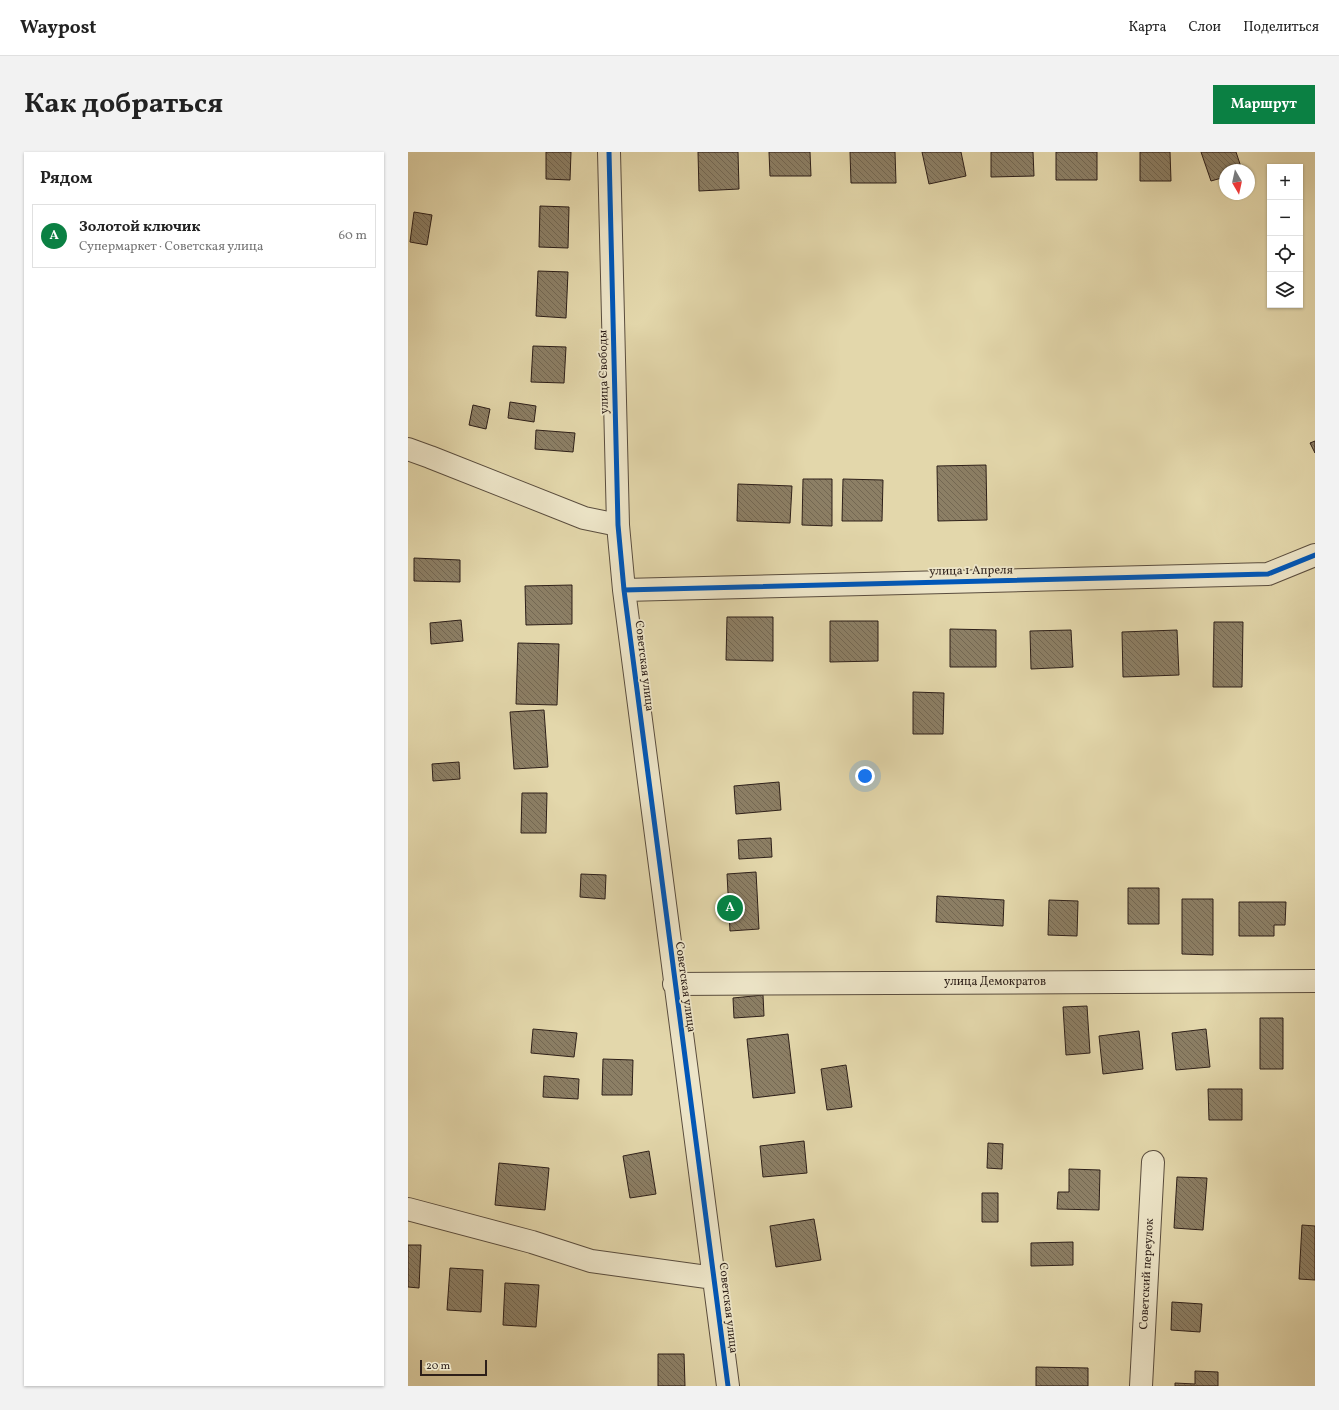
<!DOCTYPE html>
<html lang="ru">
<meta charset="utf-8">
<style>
body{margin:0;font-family:Vollkorn,serif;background:#f2f2f2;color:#222}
.controls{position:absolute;right:12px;top:12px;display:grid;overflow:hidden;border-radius:0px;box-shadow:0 1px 3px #0004}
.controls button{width:36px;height:36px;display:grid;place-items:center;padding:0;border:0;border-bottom:1px solid #e0e0e0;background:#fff;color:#222;font:20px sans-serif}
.compass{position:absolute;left:811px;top:12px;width:36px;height:36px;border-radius:50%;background:#fff;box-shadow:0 1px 3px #0004;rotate:171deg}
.scale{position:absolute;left:12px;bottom:10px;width:67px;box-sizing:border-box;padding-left:4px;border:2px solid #2d1f19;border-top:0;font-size:11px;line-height:14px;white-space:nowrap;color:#2d1f19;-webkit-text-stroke:3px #ede5c8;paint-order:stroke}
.you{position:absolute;left:457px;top:624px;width:14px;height:14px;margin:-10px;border:3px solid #fff;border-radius:50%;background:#1a73e8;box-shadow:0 0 0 6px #1a73e833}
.badge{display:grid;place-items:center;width:26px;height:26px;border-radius:50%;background:#0b8043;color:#fff;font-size:13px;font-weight:700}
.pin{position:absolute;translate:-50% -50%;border:2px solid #fff;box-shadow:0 1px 4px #0006}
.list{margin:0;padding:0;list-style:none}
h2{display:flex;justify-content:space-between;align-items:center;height:52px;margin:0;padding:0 16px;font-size:17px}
h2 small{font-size:13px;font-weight:400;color:#767676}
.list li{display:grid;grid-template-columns:26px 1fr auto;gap:12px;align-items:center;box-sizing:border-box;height:64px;margin:0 8px 8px;padding:0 8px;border:1px solid #e0e0e0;border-radius:0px}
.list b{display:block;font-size:15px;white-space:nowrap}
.list p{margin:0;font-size:13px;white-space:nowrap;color:#767676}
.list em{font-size:13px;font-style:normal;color:#767676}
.icon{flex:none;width:22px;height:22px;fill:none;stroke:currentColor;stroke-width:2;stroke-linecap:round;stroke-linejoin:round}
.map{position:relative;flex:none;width:907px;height:1234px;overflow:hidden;border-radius:0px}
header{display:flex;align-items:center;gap:24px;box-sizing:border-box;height:56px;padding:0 20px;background:#fff;border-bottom:1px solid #e0e0e0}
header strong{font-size:19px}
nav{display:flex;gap:22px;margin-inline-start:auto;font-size:14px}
.intro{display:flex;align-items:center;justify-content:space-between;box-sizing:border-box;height:96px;padding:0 24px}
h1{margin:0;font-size:28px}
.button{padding:10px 18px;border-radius:0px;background:#0b8043;color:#fff;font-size:14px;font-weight:700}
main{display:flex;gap:24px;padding:0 24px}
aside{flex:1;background:#fff;border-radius:0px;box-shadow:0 1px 3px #0004}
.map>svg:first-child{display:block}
.building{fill:url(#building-back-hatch);stroke:#2d1f19}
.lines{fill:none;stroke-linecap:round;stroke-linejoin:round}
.minor-casing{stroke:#5a4d3e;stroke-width:24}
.minor{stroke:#ede5c8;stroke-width:22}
.cycleway-casing{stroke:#ede5c8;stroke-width:8}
.cycleway{stroke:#0057b8;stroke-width:5}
.labels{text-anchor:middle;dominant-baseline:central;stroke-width:3.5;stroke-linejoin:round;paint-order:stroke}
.street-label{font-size:12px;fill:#2d1f19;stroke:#ede5c8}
</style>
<header>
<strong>Waypost</strong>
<nav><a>Карта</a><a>Слои</a><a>Поделиться</a></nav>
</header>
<div class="intro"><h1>Как добраться</h1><a class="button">Маршрут</a></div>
<main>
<aside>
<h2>Рядом<small></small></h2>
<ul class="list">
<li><span class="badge">A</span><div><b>Золотой ключик</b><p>Супермаркет · Советская улица</p></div><em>60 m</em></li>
</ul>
</aside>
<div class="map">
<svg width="907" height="1234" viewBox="0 0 907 1234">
<defs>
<pattern id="building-back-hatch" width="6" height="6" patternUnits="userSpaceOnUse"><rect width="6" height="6" fill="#8c7f65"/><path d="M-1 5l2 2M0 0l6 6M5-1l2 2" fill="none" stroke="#736752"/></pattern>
</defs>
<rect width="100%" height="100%" fill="#e3d7ab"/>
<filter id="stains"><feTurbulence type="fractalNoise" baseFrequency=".005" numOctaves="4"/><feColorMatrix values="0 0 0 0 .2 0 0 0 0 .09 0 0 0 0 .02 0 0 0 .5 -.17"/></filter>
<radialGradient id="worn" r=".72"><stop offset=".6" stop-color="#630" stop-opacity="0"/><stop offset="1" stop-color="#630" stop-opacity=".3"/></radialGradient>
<path class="building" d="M138,0h25l-1,28 -24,-1z
M290,0h40l1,37 -40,2z
M361,0h41l1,24h-41z
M442,0h45l1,31h-45z
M514,0h39l5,24 -37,8z
M583,0h42l1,24 -43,1z
M648,0h41v28h-41z
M732,0h30l1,29h-31z
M793,0h35l6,18h-17v7l-14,4z
M132,54l29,1 -1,41 -29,-1z
M6,60l18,3 -5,30 -17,-3z
M130,119l30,1 -2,46 -30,-2z
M125,194l33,1 -2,36 -33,-1z
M102,250l26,4 -2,16 -26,-4z
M65,253l17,4 -4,20 -17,-4z
M128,278l39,3 -2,19 -38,-3z
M907,289v12l-5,-10z
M578,313l1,55 -49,1 -1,-55z
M395,327h29v47l-30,-1z
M435,327l40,1 -1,41h-40z
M330,332l54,2 -2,37 -53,-2z
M6,406l46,2v22l-46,-1z
M164,433v39l-46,1 -1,-39z
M319,465h46v44l-47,-1z
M53,468l2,21 -32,3 -1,-21z
M422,469h48v40l-48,1z
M806,470h29l-1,65h-29z
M542,477l46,1v37h-46z
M663,478l2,37 -42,2 -1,-38z
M769,478l2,45 -56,2 -1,-45z
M110,491l41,1 -2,61 -41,-1z
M505,540l31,1 -1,41h-30z
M136,558l4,57 -34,2 -4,-57z
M51,610l1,17 -27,2 -1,-17z
M371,630l2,28 -45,4 -2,-28z
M114,641h25l-1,40h-25z
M363,686l1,19 -33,2 -1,-19z
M348,720l3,57 -29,2 -3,-57z
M173,722l25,1 -1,24 -25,-2z
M720,736h31v36h-31z
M529,744l67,4 -1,26 -67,-4z
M774,747h31v56l-31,-1z
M641,748l29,1 -1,35 -29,-1z
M831,750h47l-1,23h-11v11h-35z
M355,843l1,21 -30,2 -1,-20z
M679,854l3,47 -24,2 -3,-48z
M852,866h23v51h-23z
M125,877l44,4 -3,24 -43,-4z
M798,877l4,38 -34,3 -4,-37z
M731,879l4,38 -40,5 -4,-38z
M380,882l7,59 -42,5 -6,-59z
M195,907l30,1 -1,35h-30z
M438,913l6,42 -25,3 -6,-41z
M136,924l35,3 -1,20 -35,-2z
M800,937h34v31h-33z
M396,989l3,32 -44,4 -3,-31z
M580,991l15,1 -1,25 -15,-1z
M241,999l7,43 -26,4 -7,-42z
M91,1011l50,5 -4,42 -50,-5z
M661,1017l31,1 -1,40 -42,-1 1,-17h11z
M769,1025l30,1 -4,52 -29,-2z
M574,1041h16v29h-16z
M406,1067l7,41 -45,7 -6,-41z
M894,1073l13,1v54l-16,-1z
M665,1090v23l-42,1v-23z
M0,1093h13l-2,43 -11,-1z
M42,1116l33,2 -2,42 -34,-2z
M97,1131l34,2 -3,42 -33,-2z
M764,1150l30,2 -2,28 -29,-2z
M250,1202h26l1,32h-27z
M628,1215l52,1v18h-52z
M787,1219l23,1v14h-43v-3l20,1z"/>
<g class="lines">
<defs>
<path id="minor" d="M201,0l9,373 6,65 104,796
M0,297l22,8 154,61 34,7
M216,438l644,-16 47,-19
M266,832l641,-3
M0,1057l124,33 59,19 123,17
M733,1234l12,-224"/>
</defs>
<use href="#minor" class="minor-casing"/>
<use href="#minor" class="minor"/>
<defs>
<path id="cycleway" d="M201,0l9,373 6,65 104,796
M216,438l644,-16 47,-19"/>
</defs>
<use href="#cycleway" class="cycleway-casing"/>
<use href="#cycleway" class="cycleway"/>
</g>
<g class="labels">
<g class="street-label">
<text transform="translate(196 220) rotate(-91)">улица Свободы</text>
<text transform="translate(563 419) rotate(-1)">улица 1 Апреля</text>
<text transform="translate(236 514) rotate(83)">Советская улица</text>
<text x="587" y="830">улица Демократов</text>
<text transform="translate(277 835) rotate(82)">Советская улица</text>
<text transform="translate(739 1122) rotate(-87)">Советский переулок</text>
<text transform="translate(320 1156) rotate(83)">Советская улица</text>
</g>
</g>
<rect width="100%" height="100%" filter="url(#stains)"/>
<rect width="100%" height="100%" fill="url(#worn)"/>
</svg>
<div class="controls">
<button>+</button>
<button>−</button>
<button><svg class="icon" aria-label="locate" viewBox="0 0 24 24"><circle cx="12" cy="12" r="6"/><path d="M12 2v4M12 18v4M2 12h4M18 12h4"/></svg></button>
<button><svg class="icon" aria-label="layers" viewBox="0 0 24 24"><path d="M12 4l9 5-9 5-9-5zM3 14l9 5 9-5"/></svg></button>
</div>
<svg class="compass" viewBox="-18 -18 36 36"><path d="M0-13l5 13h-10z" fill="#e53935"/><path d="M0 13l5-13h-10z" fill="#767676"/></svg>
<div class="scale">20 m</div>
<div class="you"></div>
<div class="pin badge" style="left:322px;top:756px">A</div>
</div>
</main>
